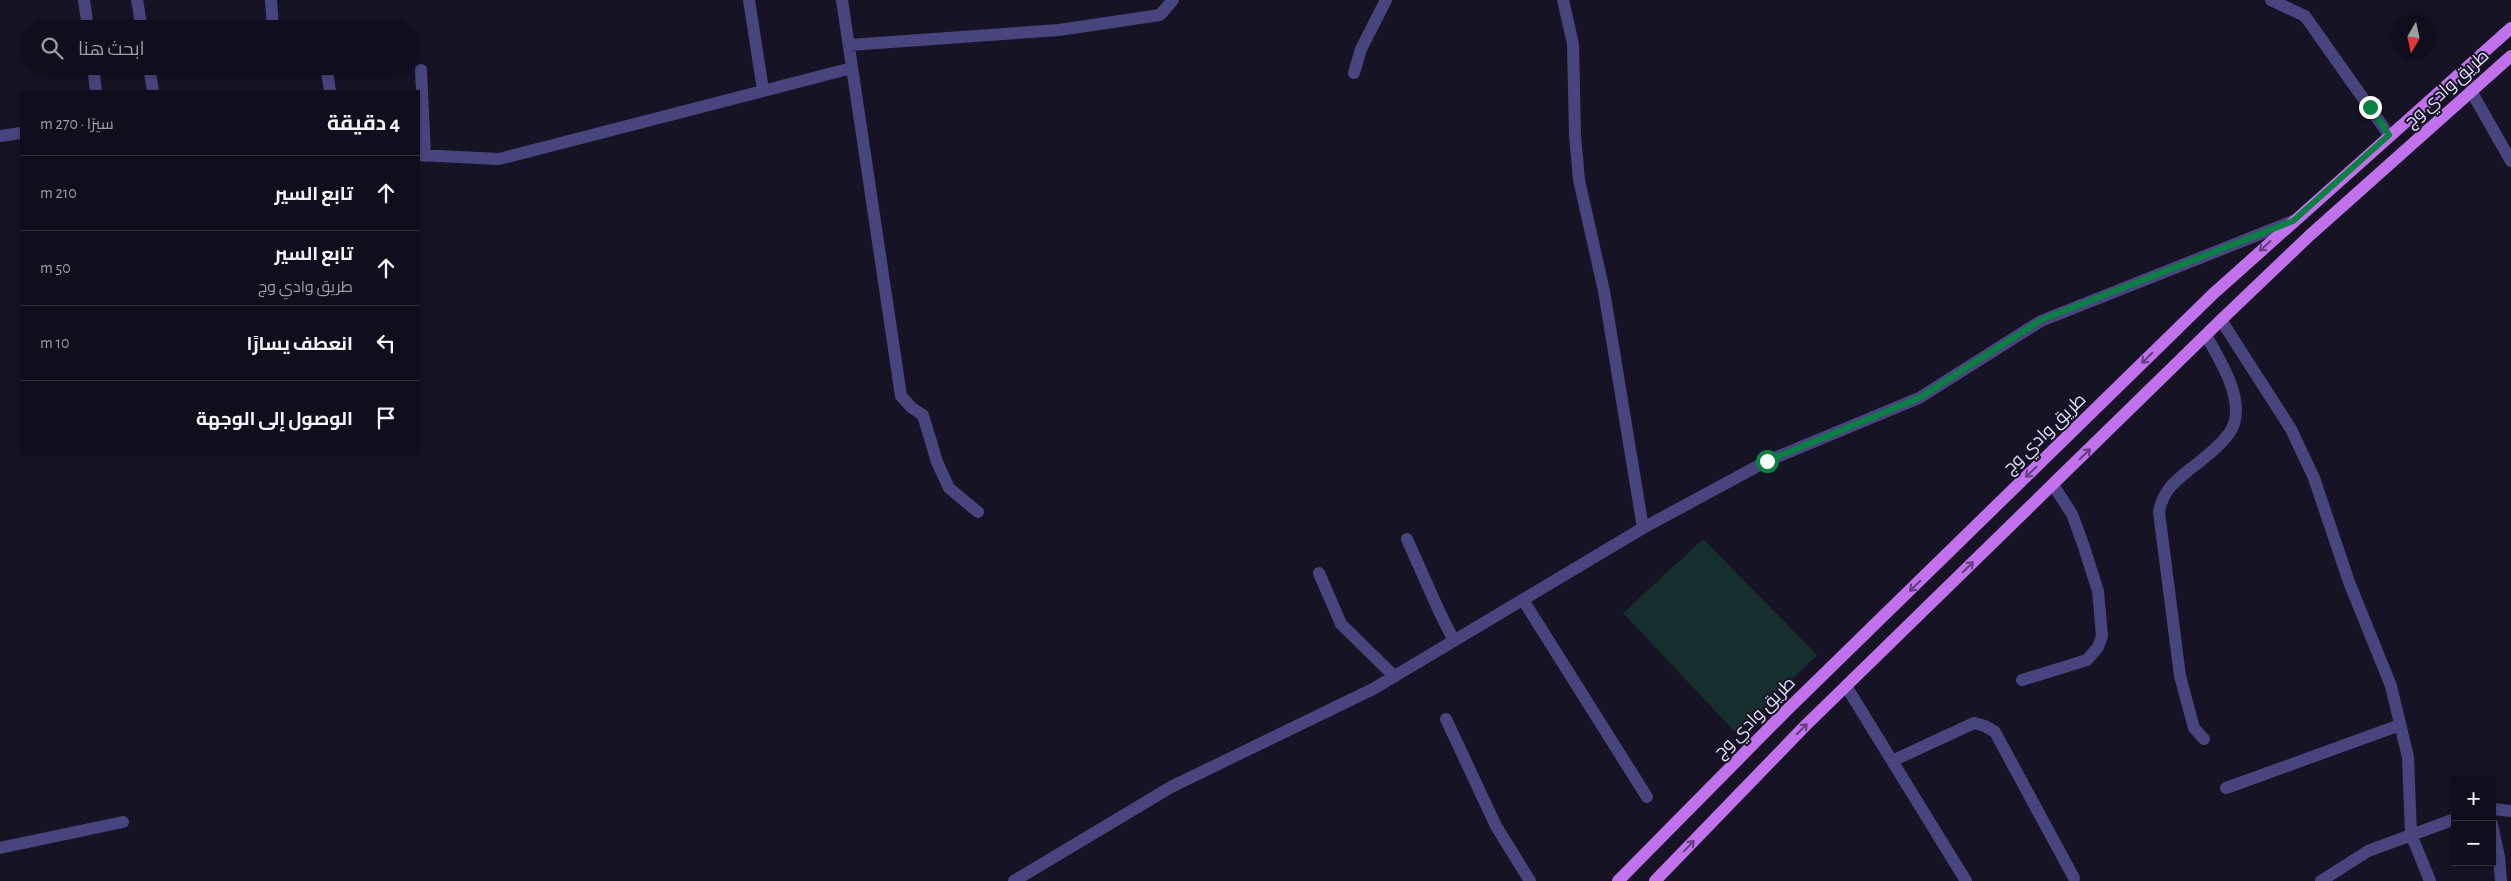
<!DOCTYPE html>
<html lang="ar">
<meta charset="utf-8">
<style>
body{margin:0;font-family:"Alegreya Sans",Cairo,sans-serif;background:#191725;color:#f1f3f6;direction:rtl}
.controls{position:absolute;right:15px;bottom:15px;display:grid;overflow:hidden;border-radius:0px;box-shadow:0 2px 8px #0003}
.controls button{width:45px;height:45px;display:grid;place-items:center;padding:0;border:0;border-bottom:1px solid #302e3b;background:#100e1c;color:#f1f3f6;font:25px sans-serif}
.compass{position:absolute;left:2391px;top:15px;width:45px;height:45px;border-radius:50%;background:#100e1c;box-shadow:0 2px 8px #0003;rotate:189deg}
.stop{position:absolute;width:15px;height:15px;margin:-11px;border:4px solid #0b8043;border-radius:50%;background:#fff}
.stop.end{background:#0b8043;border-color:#fff;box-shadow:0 1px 5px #0008}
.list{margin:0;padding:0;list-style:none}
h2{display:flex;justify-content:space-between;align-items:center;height:65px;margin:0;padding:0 20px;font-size:21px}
h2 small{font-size:16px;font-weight:400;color:#9c9ca3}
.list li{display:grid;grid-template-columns:32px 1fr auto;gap:15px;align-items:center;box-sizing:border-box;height:75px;padding:0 20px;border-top:1px solid #302e3b}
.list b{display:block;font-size:19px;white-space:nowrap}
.list p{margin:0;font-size:16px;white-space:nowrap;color:#9c9ca3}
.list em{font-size:16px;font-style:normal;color:#9c9ca3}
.icon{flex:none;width:28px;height:28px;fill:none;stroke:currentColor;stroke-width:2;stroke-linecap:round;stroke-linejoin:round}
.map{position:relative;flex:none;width:2511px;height:881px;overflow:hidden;direction:ltr}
.search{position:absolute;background:#100e1c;box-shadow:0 2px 8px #0003;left:20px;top:20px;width:400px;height:55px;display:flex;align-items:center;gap:12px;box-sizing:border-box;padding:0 18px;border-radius:28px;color:#9c9ca3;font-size:19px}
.panel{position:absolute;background:#100e1c;box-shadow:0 2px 8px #0003;left:20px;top:90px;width:400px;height:365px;border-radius:0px;direction:rtl}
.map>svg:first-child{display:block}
.pitch{fill:#162e2e}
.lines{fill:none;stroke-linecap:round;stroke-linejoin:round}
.minor{stroke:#48447e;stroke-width:12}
.major{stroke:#c271ec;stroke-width:12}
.oneway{stroke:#633d7f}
.route{stroke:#0b8043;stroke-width:6}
.labels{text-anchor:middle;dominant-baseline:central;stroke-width:4;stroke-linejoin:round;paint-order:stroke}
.street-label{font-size:18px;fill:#e0dcfa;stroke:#161325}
</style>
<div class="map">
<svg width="2511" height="881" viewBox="0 0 2511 881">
<rect width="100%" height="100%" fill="#161325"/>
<path class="pitch" d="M1703,539l114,116 -80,79 -114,-121z"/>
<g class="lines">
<path class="minor" d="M84,0l4,29
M137,0l5,29
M271,0l2,29
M749,0l14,90
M842,0l59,396 11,12 11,7 14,47 12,26 29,24
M1563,0l10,44 2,91 4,45 25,111 39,237
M2271,0l34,16 84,119
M849,45l210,-15 101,-15 13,-15
M93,66l3,25
M149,66l4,25
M326,66l4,25
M421,70l4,86
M1354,73l7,-24 25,-49
M2471,91l40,70
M0,136l21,-3
M419,155l80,4 353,-91
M2221,320l70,109 23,49 35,104 42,104 17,71 3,77 19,47
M1407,539l32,72 15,30
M1319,573l22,51 53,52
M1523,600l124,197
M2022,680l65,-20 11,-13 4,-11 -4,-45 -15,-47 -11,-30 -19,-29
M1846,686l120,195
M1446,719l50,107 34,55
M2204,739l-10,-11 -14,-52 -21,-164c4,-21 14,-29 30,-42 13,-10 40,-30 45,-46 9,-29 -15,-65 -28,-89
M1892,761l82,-38 11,3 10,6 79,146
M2226,788l174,-63
M2492,809l19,2
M2492,824l7,33 2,24
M0,848l123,-26
M1014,881l157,-94 202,-98 270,-161 124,-67 152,-63 122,-77 252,-100
M2321,881l47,-30 87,-32"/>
<path class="major" d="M1618,881l169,-171 426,-416 298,-266
M1655,881l149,-154 417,-407 88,-84 202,-180"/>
</g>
<defs><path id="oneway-shaft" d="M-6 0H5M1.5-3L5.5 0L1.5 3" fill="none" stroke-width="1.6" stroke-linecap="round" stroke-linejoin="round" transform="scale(1.25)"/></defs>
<g class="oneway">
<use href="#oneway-shaft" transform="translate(2265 246) rotate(138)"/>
<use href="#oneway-shaft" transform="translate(2147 358) rotate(135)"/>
<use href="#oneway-shaft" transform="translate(2085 454) rotate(-44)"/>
<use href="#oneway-shaft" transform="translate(2031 472) rotate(136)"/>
<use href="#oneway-shaft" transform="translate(1968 567) rotate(-44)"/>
<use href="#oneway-shaft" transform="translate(1915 586) rotate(136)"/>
<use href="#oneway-shaft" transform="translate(1802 729) rotate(-45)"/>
<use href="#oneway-shaft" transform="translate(1689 846) rotate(-46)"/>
</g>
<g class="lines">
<path class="route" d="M1767,461l152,-63 122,-78 252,-99 96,-86 -19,-28"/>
</g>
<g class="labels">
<g class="street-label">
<text transform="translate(2447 89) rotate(-42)">طريق وادي وج</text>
<text transform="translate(2045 434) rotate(-44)">طريق وادي وج</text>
<text transform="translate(1755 718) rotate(-45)">طريق وادي وج</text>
</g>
</g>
</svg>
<div class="controls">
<button>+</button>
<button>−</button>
</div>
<svg class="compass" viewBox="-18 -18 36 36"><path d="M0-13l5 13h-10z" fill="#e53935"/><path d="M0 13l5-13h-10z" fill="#9c9ca3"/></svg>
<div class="stop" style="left:1767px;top:461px"></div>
<div class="stop end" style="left:2370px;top:107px"></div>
<div class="search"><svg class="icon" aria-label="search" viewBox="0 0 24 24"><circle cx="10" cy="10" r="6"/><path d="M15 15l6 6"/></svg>ابحث هنا</div>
<section class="panel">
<h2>4 دقيقة<small>سيرًا · 270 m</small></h2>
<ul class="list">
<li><svg class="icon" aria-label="ahead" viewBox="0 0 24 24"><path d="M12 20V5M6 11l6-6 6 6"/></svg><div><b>تابع السير</b></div><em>210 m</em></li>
<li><svg class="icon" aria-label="ahead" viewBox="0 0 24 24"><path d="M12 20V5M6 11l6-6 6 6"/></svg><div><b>تابع السير</b><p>طريق وادي وج</p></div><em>50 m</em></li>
<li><svg class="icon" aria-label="left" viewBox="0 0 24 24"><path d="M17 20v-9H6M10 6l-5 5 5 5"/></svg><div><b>انعطف يسارًا</b></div><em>10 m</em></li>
<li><svg class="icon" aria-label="arrive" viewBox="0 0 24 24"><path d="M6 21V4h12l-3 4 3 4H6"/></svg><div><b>الوصول إلى الوجهة</b></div></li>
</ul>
</section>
</div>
